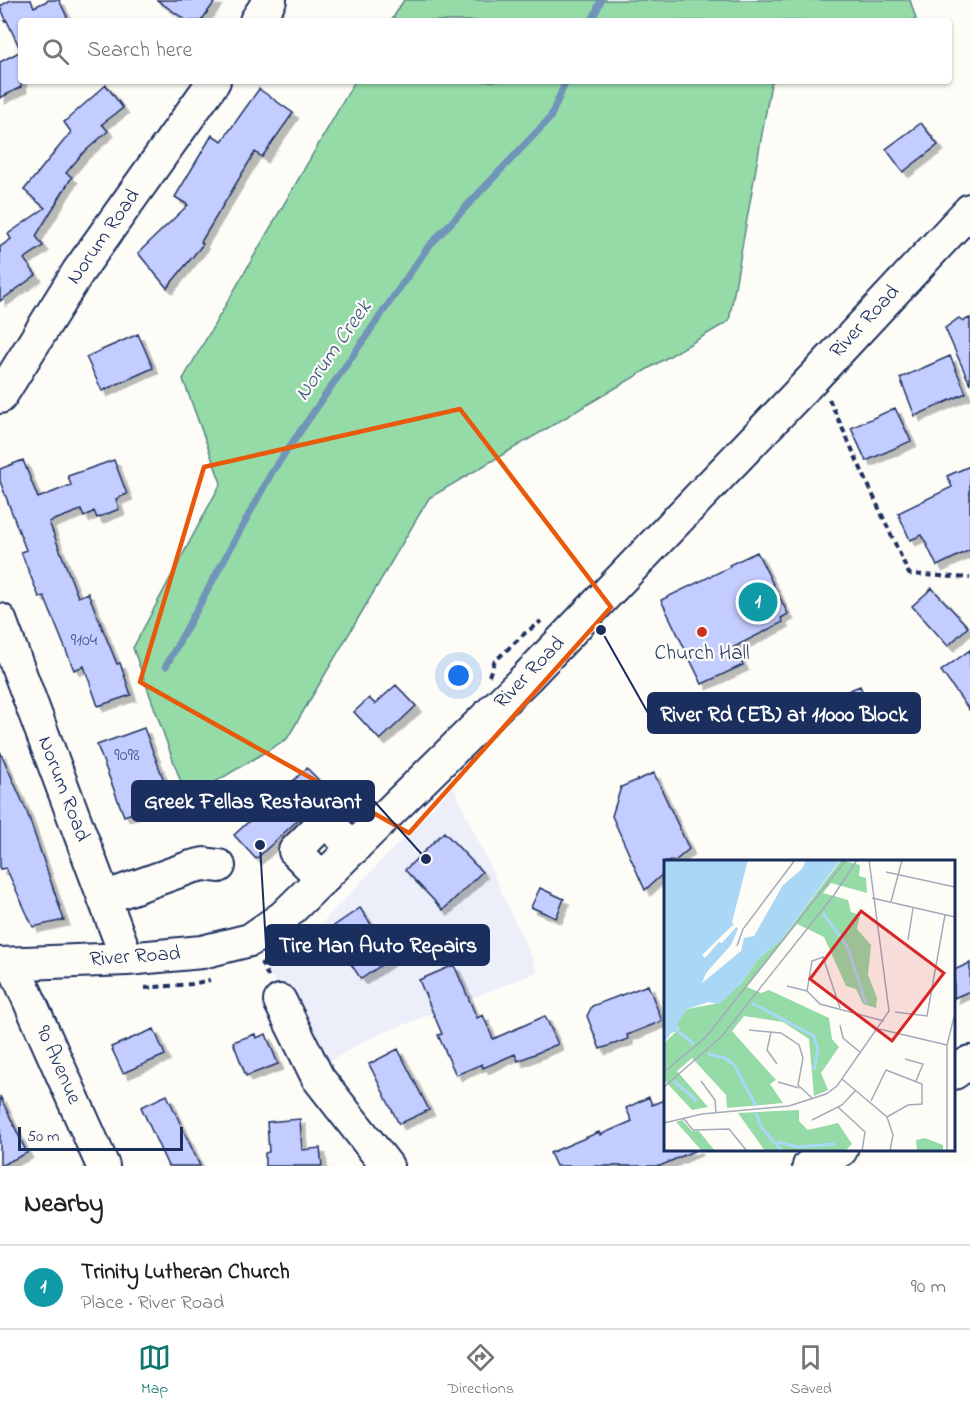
<!DOCTYPE html>
<meta charset="utf-8">
<style>
body{margin:0;font-family:"Indie Flower",sans-serif;background:#f6f6f6;color:#222}
.scale{position:absolute;left:18px;bottom:15px;width:165px;box-sizing:border-box;padding-left:6px;border:3px solid #1b2f5e;border-top:0;font-size:16px;line-height:21px;white-space:nowrap;color:#1b2f5e;-webkit-text-stroke:4px #fdfcf7;paint-order:stroke}
.you{position:absolute;left:459px;top:676px;width:21px;height:21px;margin:-15px;border:4px solid #fff;border-radius:50%;background:#1a73e8;box-shadow:0 0 0 9px #1a73e833}
.badge{display:grid;place-items:center;width:39px;height:39px;border-radius:50%;background:#0f766e;color:#fff;font-size:20px;font-weight:700}
.pin{position:absolute;translate:-50% -50%;border:3px solid #fff;box-shadow:0 2px 6px #0006}
.list{margin:0;padding:0;list-style:none}
h2{display:flex;justify-content:space-between;align-items:center;height:78px;margin:0;padding:0 24px;font-size:26px}
h2 small{font-size:20px;font-weight:400;color:#767676}
.list li{display:grid;grid-template-columns:39px 1fr auto;gap:18px;align-items:center;box-sizing:border-box;height:84px;padding:0 24px;border-top:2px solid #e0e0e0}
.list b{display:block;font-size:22px;white-space:nowrap}
.list p{margin:0;font-size:20px;white-space:nowrap;color:#767676}
.list em{font-size:20px;font-style:normal;color:#767676}
.icon{flex:none;width:33px;height:33px;fill:none;stroke:currentColor;stroke-width:2;stroke-linecap:round;stroke-linejoin:round}
.map{position:relative;flex:none;width:970px;height:1166px;overflow:hidden}
.search{position:absolute;background:#fff;box-shadow:0 2px 4px #0004;left:18px;right:18px;top:18px;height:66px;display:flex;align-items:center;gap:15px;box-sizing:border-box;padding:0 21px;border-radius:6px;color:#767676;font-size:22px}
.sheet{height:162px;background:#fff}
nav{display:flex;justify-content:space-around;align-items:center;box-sizing:border-box;height:84px;border-top:2px solid #e0e0e0;background:#fff;font-size:16px;color:#767676}
nav a{display:grid;justify-items:center;gap:3px}
nav .on{color:#0f766e}
.map>svg:first-child{display:block}
.built{fill:#eceef9}
.green{fill:#95dba8;stroke:#588583;stroke-width:1.5}
.lines{fill:none;stroke-linecap:round;stroke-linejoin:round}
.stream{stroke:#7194b9;stroke-width:7}
.building{fill:#c4cdff;stroke:#1b2f5e;stroke-width:1.5;filter:url(#shadow)}
.minor-casing{stroke:#1b2f5e;stroke-width:36}
.path{stroke:#1b2f5e;stroke-width:4;stroke-dasharray:6 4.5;stroke-linecap:butt}
.minor{stroke:#fdfcf7;stroke-width:32}
.marked{fill:none;stroke:#e8590c;stroke-width:4.5;stroke-linejoin:round}
.poi-dot{fill:#c8321e;stroke:#fdfcf7;stroke-width:2}
.labels{text-anchor:middle;dominant-baseline:central;stroke-width:4.5;stroke-linejoin:round;paint-order:stroke}
.number-label{font-size:18px;fill:#455686}
.street-label{font-size:21px;fill:#1b2f5e;stroke:#fdfcf7}
.poi-label{font-size:21px;fill:#1b2f5e;stroke:#fdfcf7}
.water-label{font-size:22px;font-style:italic;fill:#3f5984;stroke:#fdfcf7}
.inset-river{fill:none;stroke:#abd7f6;stroke-width:3}
.inset-road{fill:none;stroke:#a3aaba;stroke-width:1.5}
.view{fill:#d62828;fill-opacity:0.15;stroke:#d62828;stroke-width:3}
.inset-edge{fill:none;stroke:#1b2f5e;stroke-width:3}
.leader{fill:none;stroke:#1b2f5e;stroke-width:2}
.callout-dot{fill:#1b2f5e;stroke:#fdfcf7;stroke-width:2}
.callout{fill:#1b2f5e;stroke:#1b2f5e;stroke-width:2}
.callout-label{font-size:22px;text-anchor:middle;font-weight:bold;fill:#fff}
</style>
<div class="map">
<svg width="970" height="1166" viewBox="0 0 970 1166">
<defs>
<filter id="shadow"><feDropShadow dx="5.5" dy="5.5" stdDeviation="0" flood-color="#0004"/></filter>
</defs>
<rect width="100%" height="100%" fill="#fdfcf7"/>
<filter id="ink" filterUnits="userSpaceOnUse"><feTurbulence type="fractalNoise" baseFrequency=".0167" numOctaves="2"/><feDisplacementMap in="SourceGraphic" scale="12" xChannelSelector="R" yChannelSelector="G"/><feConvolveMatrix kernelMatrix="1 2 1 2 8 2 1 2 1" color-interpolation-filters="sRGB"/></filter>
<g filter="url(#ink)">
<path class="built" d="M453,786l85,186 -170,67 -50,29 -51,-101 55,-44z"/>
<path class="green" d="M404,0h506l6,19 -5,2h-520z
M355,81h419l-3,2 -42,238 -300,177 -142,241 -100,60 -54,-151 88,-165 -38,-104z"/>
<g class="lines">
<path class="stream" d="M592,21l9,-21
M166,666l106,-194 156,-225 122,-129 16,-37"/>
</g>
<path class="building" d="M11,0h20l3,7 15,-7h10l10,21h-48v30l-14,-30h-3l2,-1 -6,-14z
M157,0h59l-15,21h-14z
M21,51v36l-21,11v-36z
M106,85l17,23 -21,16 6,7 -26,23 -16,19 6,4 -36,59 7,10 -19,13 12,16 -36,26v-54l11,-8 -3,-5 37,-26 -21,-18 47,-58 -7,-10z
M259,89l34,24 -31,44 -7,-5 -54,90 2,2 -36,44 -29,-35 50,-48 -13,-8 37,-62 10,6z
M921,123l17,22 -35,27 -17,-23z
M959,318l4,3 7,-3v66l-25,-56z
M138,334l15,34 -51,23 -16,-34z
M950,356l16,37 -51,23 -15,-38z
M895,408l16,33 -45,20 -15,-33z
M23,460l15,38 33,-13 -3,-9 46,-16 13,34 -11,5 3,10 -22,9 -3,-7 -10,6 -3,-7 -32,12 29,75 10,-4 29,71 3,-1 11,32 -33,11 -14,-40 -10,4 -30,-74 -5,1 -18,-45 5,-2 -26,-69v-12z
M970,466v84l-33,16 -15,-31 -12,5 -12,-27 54,-26 -5,-11z
M757,552l31,62 -7,4 2,4 -49,25 9,18 -41,19 -41,-84 69,-33 -1,-2z
M932,588l36,39 -20,19 -36,-40z
M970,650v61l-29,-40z
M396,685l20,21 -36,34 -26,-28 15,-14 6,6z
M860,686l10,23 -44,18 -10,-23z
M144,728l27,71 -47,17 -27,-71z
M0,751l27,61 37,108 -31,7 -27,-59 -6,1z
M307,768l22,23 -73,68 -22,-24z
M654,773l35,76 -14,12h-9v10l-21,19 -33,-74 9,-29z
M444,832l38,40 -39,38 -38,-40z
M540,888l24,11 -8,19 -25,-11z
M360,908l33,49 -32,22 -33,-49z
M970,963v28l-16,7v-28z
M454,965l23,53 6,-3 10,24 52,-23 13,28 -40,17 -3,-7 -32,14 -1,-4 -26,11 -18,-40 4,-1 -23,-54z
M648,985l14,36 -35,14 1,4 -28,10 -13,-33 5,-10z
M154,1029l11,26 -42,18 -12,-26z
M255,1034l1,4 10,-4 12,30 -32,12 -13,-34z
M398,1049l31,61 -30,14 -30,-60z
M167,1095l33,71h-32l-27,-59z
M0,1096l27,57 -27,13z
M649,1097l3,8 14,-6v50h32l-38,17h-104l-6,-13 49,-21 1,3 32,-14 -6,-13z
M300,1119l2,31 18,-2 2,18h-57v-13l4,-1 -2,-30z"/>
<g class="lines">
<defs>
<path id="minor" d="M256,21l14,-21
M0,397l78,-125 136,-191
M0,620l127,339
M323,879l-28,-28 30,-30 29,27
M104,898l87,-31 13,-3 15,2
M0,964l127,-5 75,-7 48,-12 33,-23 244,-240 291,-304 152,-163
M13,964l90,202
M280,1001l38,77 69,88
M954,1073l16,-11
M809,1166l18,-7 14,-9"/>
</defs>
<use href="#minor" class="minor-casing"/>
<path class="path" d="M829,399l80,175 61,4
M489,676l5,-14 30,-28 17,-13
M261,962l9,18
M145,988l47,-4 18,-4"/>
<use href="#minor" class="minor"/>
</g>
</g>
<path class="marked" d="M460,409l151,198 -202,226 -269,-151 64,-215z"/>
<circle class="poi-dot" cx="702" cy="632" r="6"/>
<g class="labels">
<g class="number-label">
<text x="84" y="641">9104</text>
<text x="127" y="756">9098</text>
</g>
<g class="street-label">
<text transform="translate(104 237) rotate(-55)">Norum Road</text>
<text transform="translate(865 322) rotate(-47)">River Road</text>
<text transform="translate(530 673) rotate(-46)">River Road</text>
<text transform="translate(63 789) rotate(69)">Norum Road</text>
<text transform="translate(135 957) rotate(-4)">River Road</text>
<text transform="translate(58 1065) rotate(66)">90 Avenue</text>
</g>
<g class="poi-label">
<text x="702" y="654">Church Hall</text>
</g>
<g class="water-label">
<text transform="translate(334 351) rotate(-55)">Norum Creek</text>
</g>
</g>
<g transform="translate(664 860)">
<rect width="291" height="291" fill="#fdfcf7"/>
<path d="M177,0l19,5 -1,11 7,2 1,15 -36,-10 -8,10 25,7 3,12 9,3 -3,14 14,16 -3,30 9,23 -1,10 -13,-4 -7,-15 -10,-3 -22,-49 -27,-13 -50,63 14,6 8,-3 60,28 3,21 7,8 -18,26 7,17 -14,6 -5,-57 -26,-17 -39,-6 -12,15 44,49 -6,4 13,19 -56,5 -1,-13 -34,-37 -15,13 31,36 -16,3 -28,-30v-37l15,-14 -2,-7 10,-13 27,-5 27,-20 17,-25 23,-19zM135,250v11l9,9 30,-7 14,21 -7,7h-80l-27,-38zM18,260l10,11h7l16,20h-13l-26,-29zM261,278l18,7v6h-26l-1,-11z" fill="#95dba8"/>
<path d="M0,0h84l-16,62 6,7 -7,16 -25,28 -4,10 39,-32 3,-13 10,-2 29,-51 19,-16 4,-9h34l-59,80 -23,19 -17,25 -22,20 -10,-2 -22,7 -9,13v9l-7,2 -7,10z" fill="#abd7f6"/>
<path d="M72,62l2,3 -16,18 -3,-1 -14,16 -3,-3z" fill="#fdfcf7"/>
<path class="inset-river" d="M159,53l24,33 19,57M88,143l62,33 4,13 -4,21M14,171l16,13M44,194l17,4 10,8 21,40M10,221l23,20M92,253l6,15 20,23M114,282l20,5 37,-3"/>
<path class="inset-road" d="M222,12l69,15M208,38l83,19M227,42l11,-42M244,80l5,-32M73,86l6,-17 52,-69M123,126l20,5M176,148l-17,-51 -11,4 -5,30 13,13 64,17M231,152l32,4 18,-101M176,165l3,13 18,15M215,169l68,16M85,170l32,3 18,12 4,13 -5,27 15,14M107,172l-4,18 10,14M241,199l18,5 -7,17M0,212l42,-35 140,-177M178,219l45,38 6,18 -3,16M37,221l14,19 1,13M114,222l21,6M0,227l58,-51 112,-141 23,-35M207,241l15,-31 36,14v20l-14,1 -21,12M174,247l27,25 -3,19M19,258l10,12 36,-1 18,22M148,260l30,-15 14,-15M0,263l38,-9 87,-8 37,-12 11,-8 52,-75 -20,-151M283,291v-106l8,-32"/>
<path class="view" d="M197,51l83,62 -52,68 -82,-62z"/>
<rect width="291" height="291" class="inset-edge"/>
</g>
<path class="leader" d="M601 630L648 713M426 859L374 801M260 845L266 945"/>
<g class="callout-dot">
<circle cx="601" cy="630" r="6"/>
<circle cx="426" cy="859" r="6"/>
<circle cx="260" cy="845" r="6"/>
</g>
<g class="callout">
<rect x="648" y="693" width="272" height="40" rx="6"/>
<rect x="132" y="781" width="242" height="40" rx="6"/>
<rect x="266" y="925" width="223" height="40" rx="6"/>
</g>
<g class="callout-label">
<text x="784" y="721">River Rd (EB) at 11000 Block</text>
<text x="253" y="808">Greek Fellas Restaurant</text>
<text x="378" y="952">Tire Man Auto Repairs</text>
</g>
</svg>
<div class="scale">50 m</div>
<div class="you"></div>
<div class="pin badge" style="left:758px;top:602px;background:#0f9aa8">1</div>
<div class="search"><svg class="icon" aria-label="search" viewBox="0 0 24 24"><circle cx="10" cy="10" r="6"/><path d="M15 15l6 6"/></svg>Search here</div>
</div>
<section class="sheet">
<h2>Nearby<small></small></h2>
<ul class="list">
<li><span class="badge" style="background:#0f9aa8">1</span><div><b>Trinity Lutheran Church</b><p>Place · River Road</p></div><em>90 m</em></li>
</ul>
</section>
<nav>
<a class="on"><svg class="icon" aria-label="map" viewBox="0 0 24 24"><path d="M3 6l6-2 6 2 6-2v14l-6 2-6-2-6 2zM9 4v14M15 6v14"/></svg>Map</a>
<a><svg class="icon" aria-label="directions" viewBox="0 0 24 24"><path d="M12 3l9 9-9 9-9-9zM9 14v-3h6M13 9l2 2-2 2"/></svg>Directions</a>
<a><svg class="icon" aria-label="saved" viewBox="0 0 24 24"><path d="M7 4h10v16l-5-4-5 4z"/></svg>Saved</a>
</nav>
